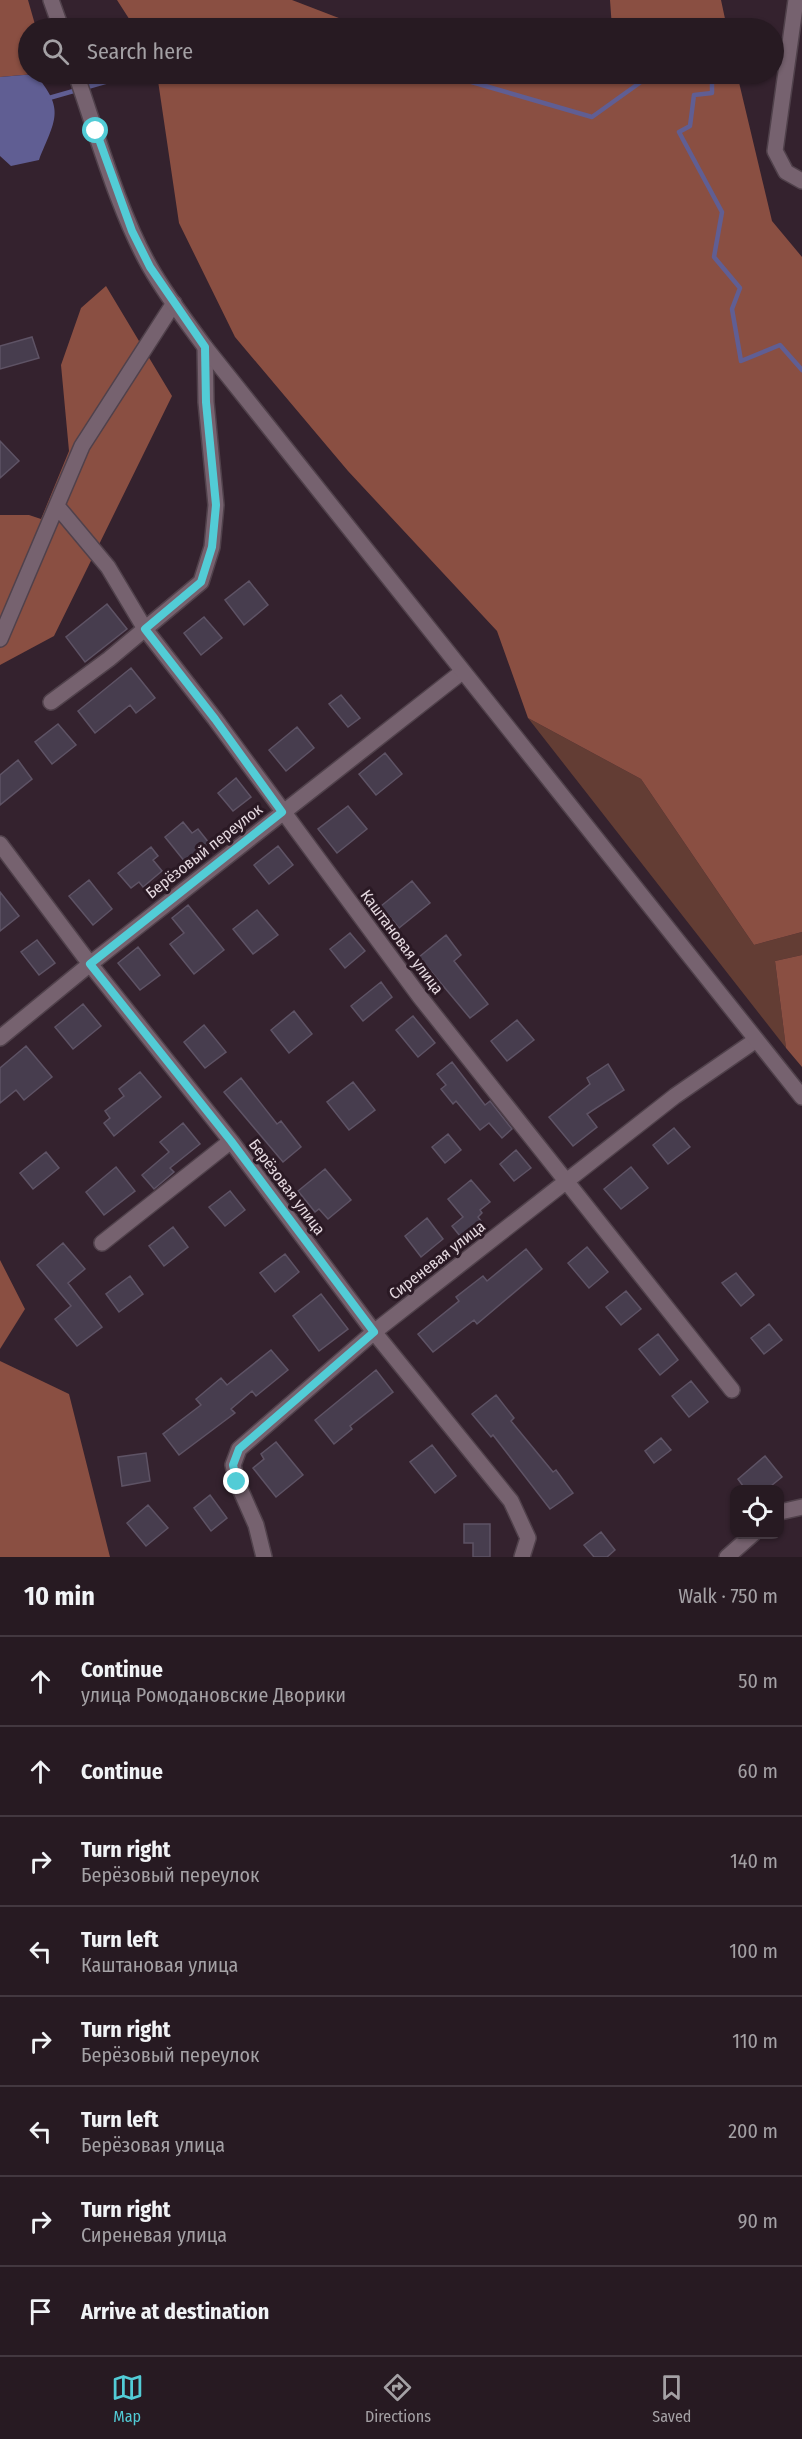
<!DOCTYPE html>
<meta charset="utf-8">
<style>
body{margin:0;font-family:"Fira Sans Condensed",sans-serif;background:#33272f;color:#f1f3f6}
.controls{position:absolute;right:18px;bottom:18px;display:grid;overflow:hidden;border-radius:12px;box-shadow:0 2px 4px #0004}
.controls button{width:54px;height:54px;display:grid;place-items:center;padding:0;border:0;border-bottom:2px solid #433840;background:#271a22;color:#f1f3f6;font:30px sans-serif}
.stop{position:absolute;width:18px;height:18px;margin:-14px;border:4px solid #52ccd6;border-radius:50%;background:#fff}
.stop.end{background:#52ccd6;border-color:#fff;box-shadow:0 2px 6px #0008}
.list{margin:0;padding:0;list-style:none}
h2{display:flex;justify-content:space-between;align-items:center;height:78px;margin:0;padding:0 24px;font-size:26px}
h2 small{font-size:20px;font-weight:400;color:#a4a1a5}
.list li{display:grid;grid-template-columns:39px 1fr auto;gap:18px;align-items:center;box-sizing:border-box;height:90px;padding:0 24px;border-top:2px solid #433840}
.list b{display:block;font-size:22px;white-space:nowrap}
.list p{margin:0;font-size:20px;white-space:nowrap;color:#a4a1a5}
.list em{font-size:20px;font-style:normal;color:#a4a1a5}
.icon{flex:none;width:33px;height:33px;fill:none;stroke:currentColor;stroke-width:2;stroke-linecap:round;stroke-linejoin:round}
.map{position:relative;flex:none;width:802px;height:1557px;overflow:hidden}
.search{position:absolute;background:#271a22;box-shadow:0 2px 4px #0004;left:18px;right:18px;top:18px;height:66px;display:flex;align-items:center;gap:15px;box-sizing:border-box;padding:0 21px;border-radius:33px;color:#a4a1a5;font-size:22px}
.sheet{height:798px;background:#271a22}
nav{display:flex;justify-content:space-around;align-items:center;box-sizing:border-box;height:84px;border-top:2px solid #433840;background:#271a22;font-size:16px;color:#a4a1a5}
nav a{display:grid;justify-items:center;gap:3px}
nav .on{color:#52ccd6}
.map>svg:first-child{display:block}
.green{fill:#633d34}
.forest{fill:#8a4f42}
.water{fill:#605e93}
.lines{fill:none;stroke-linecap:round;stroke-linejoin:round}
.stream{stroke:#605e93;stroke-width:4.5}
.building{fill:#473d4e;stroke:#5e5365;stroke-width:1.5}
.minor-casing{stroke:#50414b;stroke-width:18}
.secondary-casing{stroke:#50414b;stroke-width:18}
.minor{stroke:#76626f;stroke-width:15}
.secondary{stroke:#76626f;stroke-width:15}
.route{stroke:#52ccd6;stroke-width:8}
.labels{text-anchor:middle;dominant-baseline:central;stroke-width:6;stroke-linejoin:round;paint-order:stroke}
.street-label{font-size:16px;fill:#e5d9e0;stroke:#2a1924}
</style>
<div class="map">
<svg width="802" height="1557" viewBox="0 0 802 1557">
<rect width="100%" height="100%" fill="#34222e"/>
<path class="green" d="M528,718l113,61 113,166 48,-13v23l-27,6 11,87z"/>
<path class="forest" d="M0,0h28l8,28h-8v46h7l-35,3z
M117,0h175l65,25 17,3h-239z
M610,0h111l6,28h-115z
M157,74h580l35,147 30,36v675l-48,13 -113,-166 -113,-61 -31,-87 -149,-160 -113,-134 -56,-114z
M106,286l66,110 -118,240 -54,29v-150h29l12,4 28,-68 -8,-86 20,-57z
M802,955v112l-16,-19 -11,-87z
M0,1260l25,49 -25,40z
M0,1361l69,33 41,163h-110z"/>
<path class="water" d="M35,74c31,36 20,46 4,86l-28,6 -11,-10v-79z"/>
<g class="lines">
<path class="stream" d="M444,74l148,43 60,-43
M712,74v19l-18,2 -4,31 -11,6 43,80 -8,45 26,31 -8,21 9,52 39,-16 22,25
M49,98l84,-24"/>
</g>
<path class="building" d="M32,337l7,21 -39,11v-23z
M0,441l19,20 -19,17z
M249,581l19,24 -24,20 -19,-25z
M107,604l20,25 -42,33 -19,-25z
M204,617l18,21 -21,17 -17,-22z
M131,668l24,30 -19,15 -6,-8 -35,28 -17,-22z
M341,695l19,23 -12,9 -19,-23z
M58,724l18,21 -24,19 -17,-22z
M297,727l17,21 -28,23 -17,-21z
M385,753l17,21 -26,21 -17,-21z
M18,760l14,19 -32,26v-30z
M236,778l15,19 -18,14 -15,-18z
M348,806l19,23 -30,24 -19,-24z
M183,822l9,11 6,-4 11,14 -24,19 -20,-25z
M278,846l15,19 -24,19 -15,-19z
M151,847l7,9 -5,4 9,11 -19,16 -4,-5 -8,6 -13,-15z
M89,880l23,29 -19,16 -24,-29z
M412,881l18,22 -31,25 -18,-22z
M0,892l19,24 -19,15z
M188,905l36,45 -30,24 -24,-30 14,-11 -12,-15z
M257,910l21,25 -25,19 -20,-25z
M350,933l15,18 -20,17 -15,-19z
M446,935l15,20 -7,6 34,43 -18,14 -51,-61z
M37,940l18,23 -16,12 -18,-23z
M138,947l22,28 -20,15 -22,-27z
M381,982l11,15 -29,24 -12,-15z
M83,1004l18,22 -28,23 -18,-22z
M294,1011l18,23 -23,19 -18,-23z
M413,1016l22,27 -17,14 -22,-27z
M517,1020l17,20 -27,21 -16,-20z
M204,1025l22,27 -21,16 -21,-26z
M26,1046l26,31 -28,23 -8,-10 -16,13v-35z
M452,1062l33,43 5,-4 22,28 -10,9 -13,-15 -9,7 -24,-29 -3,3 -12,-15 5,-4 -9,-11z
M608,1064l16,26 -37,24 10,13 -24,19 -24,-29 41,-33 -3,-6z
M140,1072l21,25 -47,39 -10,-13 6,-5 -5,-7 19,-15 -5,-7z
M241,1078l36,46 4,-3 20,26 -18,15 -59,-70z
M353,1082l22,28 -26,20 -22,-28z
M183,1123l17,21 -30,24 4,4 -20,17 -12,-14 27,-23 -9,-10z
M674,1128l16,19 -22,17 -15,-19z
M448,1134l13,16 -16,13 -13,-16z
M516,1150l15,18 -17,13 -14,-17z
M46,1152l13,16 -26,21 -13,-16z
M116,1167l19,24 -31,24 -18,-23z
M631,1167l17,21 -27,21 -17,-20z
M325,1169l26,31 -23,19 -9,-10 -4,3 -17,-21z
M471,1180l19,22 -10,8 2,3 -4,4 6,8 -20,16 -12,-15 11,-9 -15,-18z
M230,1191l15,19 -20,16 -16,-19z
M427,1218l16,21 -22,18 -16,-21z
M173,1227l15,20 -24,19 -15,-20z
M63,1243l22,26 -17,14 34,44 -25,19 -22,-27 16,-13 -34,-41z
M587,1247l21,25 -19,16 -21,-25z
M526,1249l16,20 -65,55 -3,-4 -41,32 -15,-18 41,-33 -3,-4 27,-21 4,5z
M285,1254l14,18 -24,20 -15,-19z
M736,1273l18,22 -13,11 -19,-23z
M130,1276l13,18 -24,18 -13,-18z
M626,1291l15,18 -20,16 -15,-18z
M321,1294l27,35 -29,22 -26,-35z
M769,1324l13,16 -18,14 -13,-16z
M658,1334l20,26 -18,15 -21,-26z
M271,1350l17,20 -32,26 -4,-5 -21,18 4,4 -56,42 -16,-21 38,-29 -5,-6 25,-21 6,7z
M376,1370l17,22 -43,34 2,3 -18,15 -19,-24z
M691,1381l17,21 -19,15 -17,-21z
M496,1395l18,23 -3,3 42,51 3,-2 17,23 -23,16 -57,-74 -2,2 -19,-23z
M661,1438l10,12 -17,13 -9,-12z
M276,1442l27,33 -27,22 -23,-29 11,-9 -3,-5z
M432,1445l24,31 -21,17 -25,-31z
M146,1453l4,28 -28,5 -4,-29z
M765,1456l17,21 -16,13h-20l-8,-11z
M210,1495l17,23 -16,13 -17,-23z
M148,1505l20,23 -22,18 -19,-23z
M464,1524h26v33h-17v-14h-9z
M601,1532l14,18 -8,7h-13l-10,-12z"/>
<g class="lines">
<defs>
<path id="minor" d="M796,0l-21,151 11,21 16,9
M57,506l51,61 37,62 70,90 205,278 312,393
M0,639l82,-193 92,-143
M51,702l58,-43 92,-77 11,-35 4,-42 -10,-103 -1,-55
M0,844l90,120 141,177 143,191 137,169 17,37 -6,19
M0,1038l90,-74 372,-292
M102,1243l129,-102
M780,1512l22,-5
M264,1557l-8,-32 -19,-43 -4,-17 6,-16 135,-117 301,-236 81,-56
M727,1557l26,-23"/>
<path id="secondary" d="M51,0l10,28
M76,74c21,60 43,139 74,193 16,28 36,54 55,80l597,750"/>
</defs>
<use href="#minor" class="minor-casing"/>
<use href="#secondary" class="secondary-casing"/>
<use href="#minor" class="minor"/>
<use href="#secondary" class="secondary"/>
</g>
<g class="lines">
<path class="route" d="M96,131l36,100 18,36 55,80 1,55 10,103 -4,42 -11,35 -56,47 70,90 67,93 -192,152 141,177 143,191 -135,117 -6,16 4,17"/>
</g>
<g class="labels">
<g class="street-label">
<text transform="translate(204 851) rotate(-38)">Берёзовый переулок</text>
<text transform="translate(402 942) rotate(53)">Каштановая улица</text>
<text transform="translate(287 1187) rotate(53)">Берёзовая улица</text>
<text transform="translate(437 1260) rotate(-38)">Сиреневая улица</text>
</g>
</g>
</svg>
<div class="controls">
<button><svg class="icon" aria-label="locate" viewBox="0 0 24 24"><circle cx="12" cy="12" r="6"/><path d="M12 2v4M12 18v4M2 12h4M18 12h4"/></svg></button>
</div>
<div class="stop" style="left:96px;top:131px"></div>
<div class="stop end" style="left:237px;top:1482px"></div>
<div class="search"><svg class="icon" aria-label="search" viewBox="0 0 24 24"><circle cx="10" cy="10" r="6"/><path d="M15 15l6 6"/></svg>Search here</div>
</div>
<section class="sheet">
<h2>10 min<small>Walk · 750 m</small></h2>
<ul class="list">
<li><svg class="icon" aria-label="ahead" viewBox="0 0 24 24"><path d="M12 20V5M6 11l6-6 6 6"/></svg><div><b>Continue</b><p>улица Ромодановские Дворики</p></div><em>50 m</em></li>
<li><svg class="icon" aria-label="ahead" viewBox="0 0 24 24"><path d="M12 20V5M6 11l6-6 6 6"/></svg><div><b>Continue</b></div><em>60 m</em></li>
<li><svg class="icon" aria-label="right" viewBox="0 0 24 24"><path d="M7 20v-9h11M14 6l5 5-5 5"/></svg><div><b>Turn right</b><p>Берёзовый переулок</p></div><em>140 m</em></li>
<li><svg class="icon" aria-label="left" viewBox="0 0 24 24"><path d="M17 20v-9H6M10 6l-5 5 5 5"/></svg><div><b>Turn left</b><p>Каштановая улица</p></div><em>100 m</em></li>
<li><svg class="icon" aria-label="right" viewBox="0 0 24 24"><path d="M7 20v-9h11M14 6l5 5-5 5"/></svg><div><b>Turn right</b><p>Берёзовый переулок</p></div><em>110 m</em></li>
<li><svg class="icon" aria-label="left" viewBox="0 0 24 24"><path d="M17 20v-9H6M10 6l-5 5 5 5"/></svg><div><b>Turn left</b><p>Берёзовая улица</p></div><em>200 m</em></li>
<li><svg class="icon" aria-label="right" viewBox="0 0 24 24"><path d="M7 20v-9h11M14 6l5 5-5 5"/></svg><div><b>Turn right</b><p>Сиреневая улица</p></div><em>90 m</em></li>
<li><svg class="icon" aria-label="arrive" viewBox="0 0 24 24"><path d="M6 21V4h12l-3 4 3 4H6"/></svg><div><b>Arrive at destination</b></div></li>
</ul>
</section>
<nav>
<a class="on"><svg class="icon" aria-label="map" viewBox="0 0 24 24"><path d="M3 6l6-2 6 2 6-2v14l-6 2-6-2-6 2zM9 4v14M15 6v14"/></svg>Map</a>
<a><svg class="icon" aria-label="directions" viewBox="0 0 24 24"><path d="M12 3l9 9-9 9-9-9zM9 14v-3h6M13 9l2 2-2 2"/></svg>Directions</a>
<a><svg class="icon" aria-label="saved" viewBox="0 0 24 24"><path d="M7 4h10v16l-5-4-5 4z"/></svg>Saved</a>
</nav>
